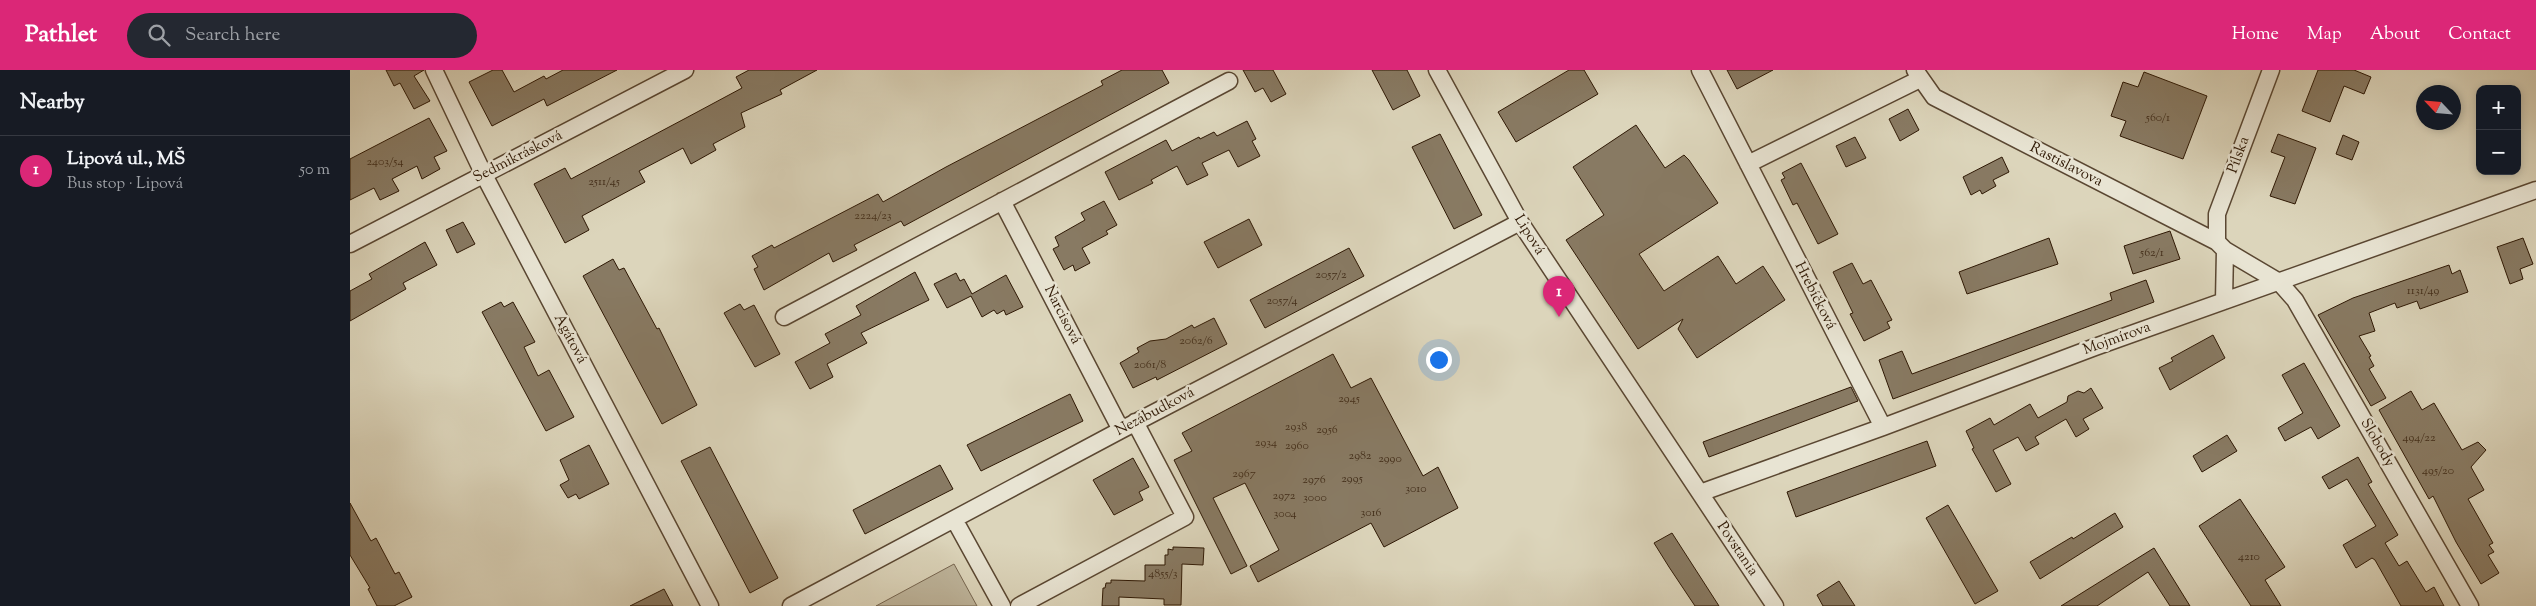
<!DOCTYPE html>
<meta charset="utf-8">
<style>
body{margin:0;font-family:"Sorts Mill Goudy",serif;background:#242831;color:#f1f3f6}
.controls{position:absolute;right:15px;top:15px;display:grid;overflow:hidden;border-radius:10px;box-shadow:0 2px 8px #0003}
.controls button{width:45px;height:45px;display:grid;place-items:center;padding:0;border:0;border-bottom:1px solid #363941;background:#171b24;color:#f1f3f6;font:25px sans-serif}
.compass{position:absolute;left:2066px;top:15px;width:45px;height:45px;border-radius:50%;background:#171b24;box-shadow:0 2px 8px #0003;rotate:296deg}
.you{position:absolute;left:1088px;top:289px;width:18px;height:18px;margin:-12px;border:4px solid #fff;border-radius:50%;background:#1a73e8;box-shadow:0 0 0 8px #1a73e833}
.badge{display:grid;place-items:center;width:32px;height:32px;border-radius:50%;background:#db2777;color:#fff;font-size:16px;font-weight:700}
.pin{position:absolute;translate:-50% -41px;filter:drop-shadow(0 1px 2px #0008)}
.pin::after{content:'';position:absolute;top:26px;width:18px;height:15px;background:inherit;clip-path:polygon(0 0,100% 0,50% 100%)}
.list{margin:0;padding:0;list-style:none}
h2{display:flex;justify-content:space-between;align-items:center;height:65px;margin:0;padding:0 20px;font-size:21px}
h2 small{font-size:16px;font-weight:400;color:#9ea1a6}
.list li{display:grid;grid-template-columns:32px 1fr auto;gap:15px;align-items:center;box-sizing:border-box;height:70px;padding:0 20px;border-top:1px solid #363941}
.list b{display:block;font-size:19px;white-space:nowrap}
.list p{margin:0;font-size:16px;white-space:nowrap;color:#9ea1a6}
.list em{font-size:16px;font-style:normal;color:#9ea1a6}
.icon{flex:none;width:28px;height:28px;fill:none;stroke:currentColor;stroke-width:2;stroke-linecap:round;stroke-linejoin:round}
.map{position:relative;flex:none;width:2186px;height:536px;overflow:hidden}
header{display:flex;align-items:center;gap:30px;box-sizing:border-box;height:70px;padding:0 25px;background:#db2777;color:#fff}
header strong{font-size:24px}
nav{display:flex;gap:28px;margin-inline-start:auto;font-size:18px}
.search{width:350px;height:45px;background:#242831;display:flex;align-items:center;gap:12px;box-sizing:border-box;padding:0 18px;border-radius:28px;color:#9ea1a6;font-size:19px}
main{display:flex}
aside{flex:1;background:#171b24}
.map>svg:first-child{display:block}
.green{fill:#beb59c;stroke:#766650}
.building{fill:#887a63;stroke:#2e1804}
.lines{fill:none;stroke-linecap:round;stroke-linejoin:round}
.street-casing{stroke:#5a4732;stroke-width:19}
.street{stroke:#e8e4d3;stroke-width:16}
.labels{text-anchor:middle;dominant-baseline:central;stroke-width:5;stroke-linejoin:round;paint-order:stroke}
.number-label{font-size:12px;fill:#44301c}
.street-label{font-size:15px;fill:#2e1804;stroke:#e8e4d3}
</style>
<header>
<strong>Pathlet</strong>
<div class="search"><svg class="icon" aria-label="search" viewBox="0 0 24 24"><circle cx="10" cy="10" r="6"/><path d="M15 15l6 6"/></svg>Search here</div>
<nav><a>Home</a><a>Map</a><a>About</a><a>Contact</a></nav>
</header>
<main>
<aside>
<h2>Nearby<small></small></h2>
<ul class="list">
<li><span class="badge">1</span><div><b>Lipová ul., MŠ</b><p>Bus stop · Lipová</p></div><em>50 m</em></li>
</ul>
</aside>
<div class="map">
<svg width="2186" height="536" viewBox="0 0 2186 536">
<rect width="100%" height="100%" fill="#dcd5bb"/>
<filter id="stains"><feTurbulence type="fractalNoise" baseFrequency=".004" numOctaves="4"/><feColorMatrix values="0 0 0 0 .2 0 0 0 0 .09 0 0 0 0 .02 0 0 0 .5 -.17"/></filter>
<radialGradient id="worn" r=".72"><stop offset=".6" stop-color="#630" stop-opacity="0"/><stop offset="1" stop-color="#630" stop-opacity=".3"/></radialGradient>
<path class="green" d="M604,494l23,42h-101z"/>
<path class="building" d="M36,0h38l-10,6 16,25 -16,8 -14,-26 -6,3z
M143,0h9l12,22 30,-16 2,3 17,-9h54l-70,36 -3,-7 -52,27 -23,-44z
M399,0h68l-37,20 2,4 -41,19 4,14 -32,17 3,6 -25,14 -8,-16 -44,23 6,11 -63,34 7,14 -24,13 -31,-59 31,-16 6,11 115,-61 56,-30 -6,-11z
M772,0h40l7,13 -265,143 -3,-5 -47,24 3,5 -24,12 -4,-9 -65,37 -10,-21 4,-2 -6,-11 20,-11 2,3 104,-54 5,8 63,-35 157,-82 -2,-4z
M893,0h30l13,24 -15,8 -8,-14 -8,4z
M1022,0h35l13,26 -27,14z
M1219,0h15l14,24 -82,48 -18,-30z
M1377,0h46l-36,19z
M1968,0h36l17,7 -7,17 -20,-8 -14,36 -28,-11z
M1794,2l63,24 -24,63 -63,-23 6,-15 -15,-5 12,-34 15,5z
M1558,39l11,21 -19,11 -11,-22z
M79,48l18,33 -13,6 6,12 -18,10 -5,-13 -25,13 7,12 -19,9 -6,-12 -24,12v-41z
M897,51l9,18 -4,2 8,15 -22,11 -9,-17 -27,13 6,12 -21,10 -10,-19 -26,14 2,3 -34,17 -14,-28 61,-32 6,11 27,-14 1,2 14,-7 3,4z
M1286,55l29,43 19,-13 5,5 29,43 -79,51 25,37 54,-35 18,28 27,-18 22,34 -88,58 -19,-29 5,-10 -45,30 -72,-109 38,-25 -31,-48z
M1090,64l42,81 -28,14 -42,-82z
M1928,64l38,14 -21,56 -25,-8 15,-39 -14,-5z
M1993,65l16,7 -7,18 -16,-6z
M1505,67l11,21 -20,9 -10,-21z
M1652,87l7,15 -16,8 3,6 -14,8 -2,-4 -9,5 -8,-18z
M1451,93l37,71 -20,10 -21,-41 -4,2 -12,-25 4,-2 -3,-5z
M754,131l13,24 -11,6 2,3 -26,14 8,15 -15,8 -2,-6 -9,5 -11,-21 6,-3 -4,-9 30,-17 -4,-7z
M899,149l13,26 -44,23 -14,-26z
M113,152l12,22 -18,9 -11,-23z
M1820,161l10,28 -47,15 -9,-28z
M1699,168l9,26 -91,30 -8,-22z
M2173,168l10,26 -13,5 3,10 -13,5 -13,-37z
M75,172l12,23 -34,18 3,6 -56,32v-30l22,-12 -3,-5z
M999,178l15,28 -99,52 -15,-28z
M263,189l6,11 5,-2 33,61 2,-1 38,77 -35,19 -79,-148z
M1502,193l11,21 8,-4 21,40 -5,2 3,6 -26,13 -14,-27 3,-1 -20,-41z
M2099,195l3,9 8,-4 8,22 -48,17 -3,-8 -20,7 -2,-5 -26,10 6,18 -16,5 12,20 -2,1 5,9 -5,3 17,29 -15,8 -53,-91 35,-17z
M565,202l14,28 -68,33 6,10 -40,21 6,13 -23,12 -15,-27 35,-19 -5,-9 36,-19 -5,-9z
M606,203l4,8 4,-2 8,15 34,-19 17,32 -17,8 -2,-5 -7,4 -3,-4 -12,7 -11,-21 -24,12 -13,-24z
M1796,210l8,22 -261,97 -14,-39 23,-9 10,23 200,-74 -2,-7z
M151,232l3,5 9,-5 22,40 -11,5 14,29 11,-6 25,47 -28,14 -64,-119z
M390,234l4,6 10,-5 26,49 -25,13 -31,-54z
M864,248l13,26 -70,36 -1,-3 -23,11 -13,-25 19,-11 -2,-4 13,-7 16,-2 26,-14 2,3z
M1863,265l12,23 -55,32 -11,-22 14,-7 -2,-3z
M983,284l18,34 20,-10 52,98 15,-9 20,41 -74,39 -13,-24 -113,59 -8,-16 29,-16 -34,-67 -32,15 34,68 -16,8 -57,-114 18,-9 -10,-18z
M1954,293l36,63 -22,13 -7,-12 -26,14 -7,-13 25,-15 -21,-38z
M1501,317l7,14 -149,56 -6,-15z
M1741,318l12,20 -20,11 6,10 -13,8 -10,-18 -31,18 4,7 -13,7 -8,-14 -25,13 18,34 -15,8 -24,-43 2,-1 -8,-17 24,-13 4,7 36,-21 8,14 29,-16 1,-6 10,-5 6,2z
M2061,321l11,19 12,-7 28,47 16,-8 8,8 -15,17 13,23 -16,9 25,44 -4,2 5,7 -6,3 11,18 -18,11 -25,-42 -23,-46 -4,3 -50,-89z
M720,324l13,27 -102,50 -14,-26z
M1877,365l10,16 -35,21 -9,-16z
M1577,371l9,25 -140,51 -9,-25z
M239,375l20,39 -30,15 -3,-5 -8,4 -8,-13 9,-5 -9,-20z
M360,377l68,131 -28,15 -69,-132z
M2008,387l14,25 -4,2 30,51 -13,8 14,23 8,-5 19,31 8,-5 10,19h-43l-26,-46 -3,-2 -16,10 -13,-23 33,-19 -29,-47 -18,10 -7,-12z
M783,388l16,29 -10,5 4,8 -29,15 -21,-35z
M590,395l13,24 -88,45 -12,-24z
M1890,429l45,68 -20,13 16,26h-30l-52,-80z
M0,433l21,38 5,-3 19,36 4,-2 13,25 -18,9h-17l-9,-17 2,-1 -20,-33z
M1598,435l50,86 -23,13 -49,-86z
M1765,443l8,14 -83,52 -10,-17 42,-25 1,2z
M1322,463l47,73h-24l-26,-39 -15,-24z
M823,477l31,1 -1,17 -21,-1 -1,41h-17v-6l-45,-2v9h-17l1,-18h2l1,-5h5v-3l34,1v-16h20v-10h3v-6l5,1z
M1804,478l36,58h-20l-22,-34 -51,34h-36z
M1489,511l16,25h-32l-6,-11z
M314,519l9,17h-43z"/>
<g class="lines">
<defs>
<path id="street" d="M84,0l50,105 226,431
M1087,0l83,152 255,384
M1350,0l183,357
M1565,0l19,27 283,145 8,8 -1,51
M1398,94l172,-85
M652,131l119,229
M1867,172v-28l54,-144
M0,174l335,-174
M1875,180l54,32 16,18 175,306
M434,247l445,-236
M1350,423l183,-66 212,-80 441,-157
M604,449l48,87
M441,536l330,-176 399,-208
M669,536l166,-89 -50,-95"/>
</defs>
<use href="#street" class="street-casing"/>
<use href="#street" class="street"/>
</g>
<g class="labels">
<g class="number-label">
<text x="1808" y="48">560/1</text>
<text x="35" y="92">2403/54</text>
<text x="254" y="112">2511/45</text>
<text x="523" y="146">2224/23</text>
<text x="1802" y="183">562/1</text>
<text x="981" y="205">2057/2</text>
<text x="2073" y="221">1131/49</text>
<text x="932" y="231">2057/4</text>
<text x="846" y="271">2062/6</text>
<text x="800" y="295">2061/8</text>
<text x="999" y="329">2945</text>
<text x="946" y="357">2938</text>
<text x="977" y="360">2956</text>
<text x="2069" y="368">494/22</text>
<text x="916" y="373">2934</text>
<text x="947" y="376">2960</text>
<text x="1010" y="386">2982</text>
<text x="1040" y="389">2990</text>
<text x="2088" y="401">495/20</text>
<text x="894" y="404">2967</text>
<text x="1002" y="409">2995</text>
<text x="964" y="410">2976</text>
<text x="1066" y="419">3010</text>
<text x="934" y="426">2972</text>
<text x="965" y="428">3000</text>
<text x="1021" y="443">3016</text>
<text x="935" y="444">3004</text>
<text x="1899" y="487">4210</text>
<text x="813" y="504">4855/3</text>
</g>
<g class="street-label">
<text transform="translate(1889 85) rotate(-70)">Pílska</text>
<text transform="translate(168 87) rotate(-27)">Sedmikrásková</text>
<text transform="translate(1716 95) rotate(27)">Rastislavova</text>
<text transform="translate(1179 165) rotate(58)">Lipová</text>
<text transform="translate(1465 226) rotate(63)">Hrebíčková</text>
<text transform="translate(712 245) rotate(63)">Narcisová</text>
<text transform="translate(220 269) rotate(62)">Agátová</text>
<text transform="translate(1767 269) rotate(-20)">Mojmírova</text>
<text transform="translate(805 342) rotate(-28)">Nezábudková</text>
<text transform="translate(2027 373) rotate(60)">Slobody</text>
<text transform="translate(1387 479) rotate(56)">Povstania</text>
</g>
</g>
<rect width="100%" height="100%" filter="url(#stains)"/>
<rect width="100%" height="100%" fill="url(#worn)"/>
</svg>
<div class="controls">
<button>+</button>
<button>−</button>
</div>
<svg class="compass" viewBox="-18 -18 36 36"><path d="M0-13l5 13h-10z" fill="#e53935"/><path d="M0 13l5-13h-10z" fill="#9ea1a6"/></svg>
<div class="you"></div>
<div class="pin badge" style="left:1209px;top:247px">1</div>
</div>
</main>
